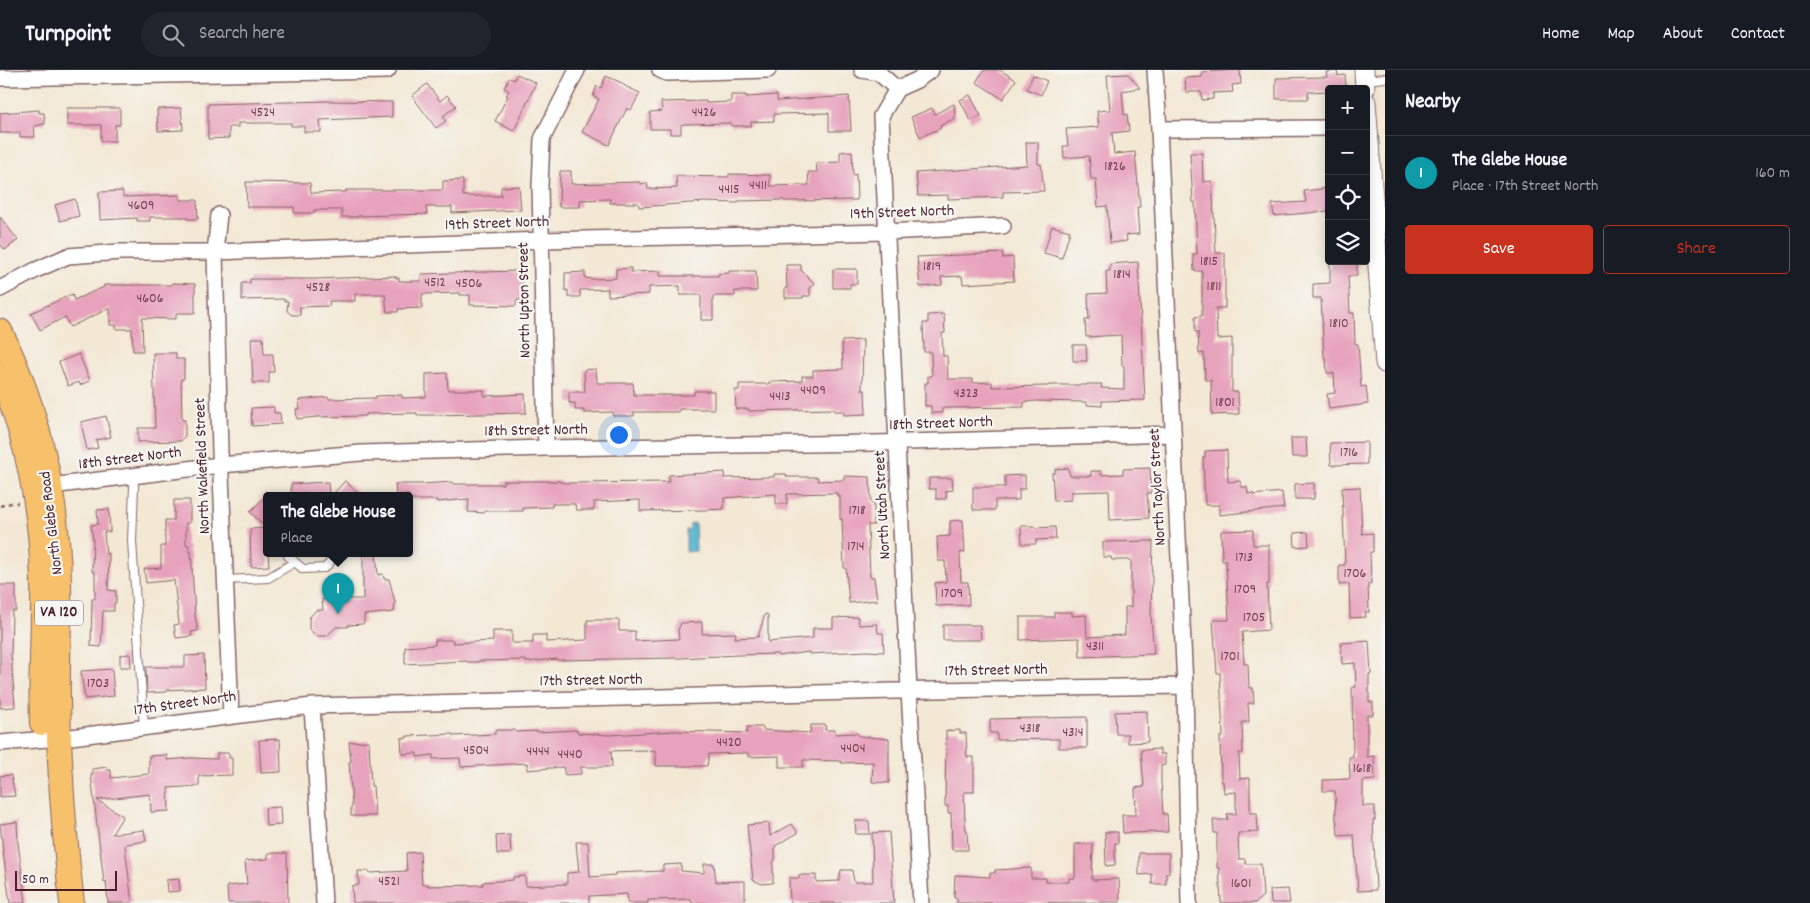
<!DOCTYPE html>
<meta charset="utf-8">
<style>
body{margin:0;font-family:Dekko,sans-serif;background:#20242c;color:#f1f3f6}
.controls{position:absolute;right:15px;top:15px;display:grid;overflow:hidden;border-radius:5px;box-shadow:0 2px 12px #0003}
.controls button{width:45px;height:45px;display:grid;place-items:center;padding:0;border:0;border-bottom:1px solid #363941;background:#171b24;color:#f1f3f6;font:25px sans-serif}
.scale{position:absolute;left:15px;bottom:12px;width:102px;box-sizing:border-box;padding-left:5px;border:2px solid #4a1f2b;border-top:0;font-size:14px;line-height:18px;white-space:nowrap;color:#4a1f2b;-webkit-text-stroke:4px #f6f6f2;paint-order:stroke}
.you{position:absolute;left:618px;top:364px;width:18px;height:18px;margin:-12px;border:4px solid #fff;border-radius:50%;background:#1a73e8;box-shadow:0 0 0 8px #1a73e833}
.badge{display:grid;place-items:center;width:32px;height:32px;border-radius:50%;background:#c8321e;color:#fff;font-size:16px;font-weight:700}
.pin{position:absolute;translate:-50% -41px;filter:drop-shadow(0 1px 2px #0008)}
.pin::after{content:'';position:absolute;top:26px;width:18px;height:15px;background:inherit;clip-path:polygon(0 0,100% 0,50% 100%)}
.popup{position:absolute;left:263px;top:422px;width:150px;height:65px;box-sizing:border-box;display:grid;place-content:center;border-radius:5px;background:#171b24;filter:drop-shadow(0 1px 4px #0005);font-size:16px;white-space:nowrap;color:#9ea1a6}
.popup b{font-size:19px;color:#f1f3f6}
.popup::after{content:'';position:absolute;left:50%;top:100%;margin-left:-10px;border:10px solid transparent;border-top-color:#171b24}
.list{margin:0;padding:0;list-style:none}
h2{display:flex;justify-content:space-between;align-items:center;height:65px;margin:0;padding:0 20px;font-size:21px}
h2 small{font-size:16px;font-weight:400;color:#9ea1a6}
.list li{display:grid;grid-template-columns:32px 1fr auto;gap:15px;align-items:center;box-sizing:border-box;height:75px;padding:0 20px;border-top:1px solid #363941}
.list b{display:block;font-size:19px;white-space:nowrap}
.list p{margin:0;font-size:16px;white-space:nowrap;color:#9ea1a6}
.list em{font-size:16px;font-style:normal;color:#9ea1a6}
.actions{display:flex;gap:10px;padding:15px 20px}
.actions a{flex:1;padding:11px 0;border:1px solid #c8321e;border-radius:5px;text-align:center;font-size:18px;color:#c8321e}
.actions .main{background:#c8321e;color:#fff}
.icon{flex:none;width:28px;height:28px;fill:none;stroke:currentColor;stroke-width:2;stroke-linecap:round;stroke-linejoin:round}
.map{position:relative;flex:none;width:1385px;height:833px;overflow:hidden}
header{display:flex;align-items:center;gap:30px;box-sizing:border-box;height:70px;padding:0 25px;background:#171b24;border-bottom:1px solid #363941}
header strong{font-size:24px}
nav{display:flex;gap:28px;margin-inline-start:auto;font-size:18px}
.search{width:350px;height:45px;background:#20242c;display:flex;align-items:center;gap:12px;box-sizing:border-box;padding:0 18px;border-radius:28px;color:#9ea1a6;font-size:19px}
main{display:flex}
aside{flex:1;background:#171b24}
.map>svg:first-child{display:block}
.water{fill:#52b5d0;stroke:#4e6a7e}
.building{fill:#e7a2bc}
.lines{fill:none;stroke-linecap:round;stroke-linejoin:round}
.service-casing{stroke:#856566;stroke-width:10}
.minor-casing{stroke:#856566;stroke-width:18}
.tertiary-casing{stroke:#856566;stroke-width:21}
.primary-casing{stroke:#856566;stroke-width:26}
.path{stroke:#856566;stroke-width:2.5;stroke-dasharray:4 4;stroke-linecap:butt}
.service{stroke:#fff;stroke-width:8}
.minor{stroke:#fff;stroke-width:15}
.tertiary{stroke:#fff;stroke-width:19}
.primary{stroke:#f6c16b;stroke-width:24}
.labels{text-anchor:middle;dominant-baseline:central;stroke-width:4.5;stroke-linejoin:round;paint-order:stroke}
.number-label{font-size:14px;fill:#71404f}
.shield{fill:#f6f6f2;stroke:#7e6067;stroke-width:1}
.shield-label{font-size:15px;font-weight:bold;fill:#4a1f2b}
.street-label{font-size:16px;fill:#4a1f2b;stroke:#f6f6f2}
</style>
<header>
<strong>Turnpoint</strong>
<div class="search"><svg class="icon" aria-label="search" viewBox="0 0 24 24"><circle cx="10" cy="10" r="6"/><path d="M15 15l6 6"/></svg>Search here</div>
<nav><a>Home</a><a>Map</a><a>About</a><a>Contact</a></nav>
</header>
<main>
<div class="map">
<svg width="1385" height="833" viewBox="0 0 1385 833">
<rect width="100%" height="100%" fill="#f6f6f2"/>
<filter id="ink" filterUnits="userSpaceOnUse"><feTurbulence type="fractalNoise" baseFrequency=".02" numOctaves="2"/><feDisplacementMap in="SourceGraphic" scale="10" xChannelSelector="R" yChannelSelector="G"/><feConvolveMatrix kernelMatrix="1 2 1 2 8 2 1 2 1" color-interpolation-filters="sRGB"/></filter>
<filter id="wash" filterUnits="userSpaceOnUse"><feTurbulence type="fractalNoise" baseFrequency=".0096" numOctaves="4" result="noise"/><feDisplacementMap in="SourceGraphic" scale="20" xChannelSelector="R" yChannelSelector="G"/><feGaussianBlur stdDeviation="1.12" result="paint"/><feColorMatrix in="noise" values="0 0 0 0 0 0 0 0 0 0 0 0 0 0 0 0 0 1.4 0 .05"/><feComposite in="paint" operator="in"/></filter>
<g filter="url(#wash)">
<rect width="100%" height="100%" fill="#f3e8d4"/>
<path class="water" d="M695,453l1,28 -10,1v-22h4v-6z"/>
<g id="blocks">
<path class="building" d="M984,0h16l16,10 -13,19 -27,-17z
M1240,0l1,14 -9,1 1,7 -20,1v6l-11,1 -1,-8h-15l-1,-14 17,-1v-5z
M1337,1l1,5 7,-1 1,12h-2v2h-15v2l-21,1v7h-32v-21l51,-1 -1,-5z
M517,4l19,9 -22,48 -19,-10 13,-25 -2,-1 3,-4 -5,-3 5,-10 5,2z
M1128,4l12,14 -18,3 2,24 3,-1 2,17 -17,2 2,21 21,-2 5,55h-3l2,27 -13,1 1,6 -17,2 -3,-37 -9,1 -2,-28h-5l-2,-23 -25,2 -1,-12h5l-2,-17 33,-2 -2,-16 13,-1 -3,-35z
M1033,5l14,6 -6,14 -14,-6z
M606,6l16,7v1l5,3 13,6 -9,17 -4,-2 -18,37 -27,-13 17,-33 -6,-3 4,-10 4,2z
M427,14l13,17 7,-6 9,11 -13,10 3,5 -10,7 -24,-32z
M731,25h15v2l31,-2v6l72,-5 2,35h-22v-18l-55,1v7l-23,1v4h-20v-3l-47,1 -3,1v9h-11v-5h-20v-17l12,-1 -1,-9 45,-1v2l25,-1z
M970,25l11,21 -10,5 -11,-21z
M330,31l62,1v15l-72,3 1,12h-17v-6h-13v-3h-53v4h-9v11l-21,1v-35z
M954,34l1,14 -15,8 1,2 -21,9 -9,-20 21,-9 3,6z
M67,38h53v17h-5v16h-14v-16h-34z
M181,38l2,22 -25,1 -1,-22z
M39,40v3h5l1,11 -11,2 1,11h-15v-4h-20v-20z
M1026,72h12v22h3l3,27 -41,1v5l-55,2v-4l-30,1 -2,-23 111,-8z
M852,81l1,24 3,-1 1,26 -67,1h-6v-1l-46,1v2l-34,-1 -65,5 -1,-4h-28v-4l-30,1v7h-21l1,-36h11v13l69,-2v2l7,-1 1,6 29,-1 -1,-12 53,1v-3l41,1v11l39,-1 -1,-13h9l-1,-9 24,-1v-10z
M1190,83h12l1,29 9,-1 4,72h9v55h-9l1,31 15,-1v54h6l1,22 -27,1 -1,-35h-6l-1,-27 -5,1 -1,-22h-3v-15l7,-1v-45h-8l-1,-17h4l-2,-52h-2z
M463,110v16h38v-9l18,-1 2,24 -69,3v-6h-26l1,7 -69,2v1h-16v-7h-28v3h-20v-6h-47l-1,-25 64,1 1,10 35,-1v-2h97v-9z
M1329,118v23l-55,5 -2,-12 34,-2 -2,-11z
M123,121v6l57,-2v5h17l1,19h-11v-2h-37v4h-13v-3l-37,2 -1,-28z
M75,129l4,17 -19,5 -5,-16z
M0,147l18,23 -13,10 -5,-6z
M1052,156l18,5 -8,27 -18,-5z
M1003,183v5l10,-1 1,24 -51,3 -1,-8 -21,1 1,8 -22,2 -3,-30z
M1330,191h27v15h-9l2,37h4l1,31h3l3,43 5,-1 2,18 -39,5 -2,-15 8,-1 -1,-20h-7l-1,-15h-2l-3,-60h-8v-14l17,-1z
M1138,192l7,138 -43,1v5l-16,-1v-3l-50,-1 -12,1v5l-82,1v5h-11v-7h-6v-23h3v-7h4l-1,-24h-7l-1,-29h5v-8l16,-1 1,19h-3l1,23h4l1,23h25v4l19,-1v5l56,-1 1,-1h38v-1h15l-1,4 23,1v-23h-2l-1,-31 -35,2 -1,-17h4l-1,-26 19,-1 -1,-22h4v-7z
M786,195h15v5l14,14 -5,4v8h-7v2h-18v-10h2z
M631,198v4l29,-1v5h58v-2l11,-1v-2h27l1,20h-22v5h-22v24h-12v-25h-21v-9l-31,1v7l-41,2v-7l-28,1v7h-12v-7l-3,1v-18l20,-1v6l8,1 23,-1v-9z
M833,199h24v15h-7v4h-17z
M515,201v2l7,-1v28h-6v6l-46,-1v-10h-10v-2l-38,1v14l-24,1v3h-11l-2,-18h-30v7h-26l1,5 -30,1v8h-8l-5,-4 1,-10h-4v-2l-42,1v-17h8v-4h64l81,-3 1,2h3v3h22v-7z
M172,213l23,1v29h-19v6l-34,-1 1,33h-10l-1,-22h-16v-4h-6v-17l-40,19 -5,-10 -25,13 -9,-17 41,-19 2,6 30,-13v-2h68z
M251,268h12l1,16h9l1,18h-5v11h-16z
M863,270l-1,50h3l1,24 -22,1v-4h-10v-2l-85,2v-2h-13l-1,-19h4v-6h30v-2l33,-1v-5h11v-6l30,-1 -1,-28z
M1073,275h13l1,16h-14z
M153,283h23v6h8v20h-3l1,41h3v16l-4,5 -43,1v-14h17z
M79,284l11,27 -10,4 -1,-3 -11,4 -9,-24z
M596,299l1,14h36l1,12h60v-4h20v18h-35v3h-45v4h-21v-4l-29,1v-3h-9v-7h-6v-11h16l-1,-22z
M447,303l1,17h36v6l41,-2 1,19 -93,2h-16v-2l-51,1v2l-49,1 -20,2 -1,-10h4l-1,-9 29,-3 1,2 47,-1v-2l26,-1v3l24,-1v-23z
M274,337v6h6l1,11 -29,2 -1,-18z
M106,346l5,21 -15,3 2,8 -11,2 -6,-28z
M1291,368h15l1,19h-15z
M1367,372v22l-36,1 -1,-22z
M1227,380l1,32 13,-1 1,6h5l1,7 5,-1v2l29,-3 2,16 -65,7v-10h-14l-2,-48h2v-6z
M1068,398l2,8h21v-5h10v4l22,-1v-5l27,-1 1,25h-4l2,25 -39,2 -1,-29 -38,1v8l-17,1 -2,-28h3v-4z
M725,402l-1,6 50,-1v-3h12l1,3h31v4l26,-1v-4l26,1 1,26h3v22h-6l2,52h4l3,23 -28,3 -3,-35h-2l-2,-49h-2v-23h-3v-3l-50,1v10h-11v-10l-52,4v11l-19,1 -65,1v-11l-46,2v8h-18l-1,-6h-23v3l-29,1v3h-38l-1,2 -16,-1 1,-13 -32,3v-2h-28v-5h-13l-1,-11h27l31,-2v2h50v-3h57v1l7,1 102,-1v-7z
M1025,405v14h-6v11h-24v10h-22v-23h32v-11z
M929,408h23l1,12 -7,1v8h-10v-10h-7z
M345,411l15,14h-28z
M328,412l1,13h-38v-11z
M1314,413v16h-19v-15z
M1360,417l2,47 11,-1v19h-3l1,32h-3l1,28h-4l1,5 -16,1 -1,-34 -10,1v-20h6l-3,-77z
M267,424v34l-17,-16z
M174,430h16v23h-4v22h3v7l2,-1 4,65 3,15 -7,1 1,4 -16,2 -2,-13 5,-1 -5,-44 -28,3 -2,-14 17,-1v-22h4v-26h9z
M109,439l1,23h-6l2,22 3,-1 -1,37 8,1v12h-2v8h-11l-2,36 -10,-1 1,-47h3v-27h-3l1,-33 -2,-14 7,-1 -1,-14z
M963,450l2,32 -5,1 1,29h7l1,23 -33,1 -1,-23 11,-1 -1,-21h-7l-1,-24 13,-1v-15z
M1021,456h14v2l20,-1 1,12 -20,1v4h-14z
M267,458v25h1l1,13 -18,1 -1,-38z
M1253,460v15h16v39h-2l2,46 -27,2 2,32h4l1,24h4l1,15h-6l1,19h-7l1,31h-4l1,26 10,-1v35h7l1,19 -20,1 1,26h6l1,5h15l2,32 -8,7h-34l-2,-35h-2v-35h-3l-1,-13h15l-1,-6h9v-22l-12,1 -1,-12 -2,1 -1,-45h3l-3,-64h-3l-4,-53h16l-3,-59h-4l-1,-30z
M1308,462l1,14 -14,1 -1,-14z
M1153,471l-2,76 3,37 -74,3 -1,-19 -59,2v-23h34v-5h18v4l14,-1 1,22 38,-2v-28h6v-47h-19l-1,-3h-8v-15z
M363,483h13l2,22 5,-1 1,5h5l6,23 -1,10 -30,3v8l-2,1 -14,1v2h-12l-9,9h-11l-7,-7v-11l7,-8h7l-1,-11h41z
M0,515h16v26h-4l-1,43 4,53 -15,1z
M765,544l3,1v27l45,-4v-10h20v-10l25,-1 1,8 18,-1 1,9h5l1,19 -17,-1 -58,3v-2l-31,4v-2l-40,1 -58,3 -123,2v-1l-31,3v-2l-48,1v1h-11l-1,-1 -61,3v-17l30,-2v-5h18v3l40,-2v-10h19v12h21v-8h13v7l41,-2v-20h32v11h16v10l44,-2 -1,-9 3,-7 21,-1v12l34,-1 -1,5 23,-1z
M943,555h37l1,15h-38z
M1369,571l2,33h-2v28h4v13h-6v42l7,-1 1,24 -12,1v25h12v14h-2l3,70 -18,1 -4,-56 -16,1 -1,-15h-1l-1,-30h-12v-11l27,-1 -1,-22h4l-1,-70h4l-1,-24 -13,1 -1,-21z
M130,584l1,13h-11v-12z
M204,585l1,33 -39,2 1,2 -20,1 -1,-26h39v-11z
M112,599l2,27 -29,3 -4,-28z
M1147,641l1,31 -20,1v-9h-12l-1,-22z
M1087,647v31h-28v-9l-62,1v-7h-7v-14z
M811,655h15l-1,5h10v4l22,-1 2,3 30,3v44l-17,-1 1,-20 -32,1v-2l-38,-1v7h-24v-11l-31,1v-4l-39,1 -2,12h-51v-15l-10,-1 -35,1 1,16h-31v7l-16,1 -2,-8 -36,3v-7l-66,4 -1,-9 -27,1v-4l-16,2v-4l-15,1 -1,-16h6v-2l46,-2v2l42,-2v-4h20l1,2 22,-1v1l39,-2 1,3 32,2 64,-4 73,2v-6h16v3l47,3z
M960,660v3h6l1,24h7v35h-10l1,31 1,7h1l1,20h-16l-1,-37h-3v-7h-3l1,-75z
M280,669l1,33 -20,1 -2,-33z
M369,671l2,45h2l2,30h-24v-8l1,-2 -3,-44 2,-1 -2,-19z
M1160,679v5h5v11l-4,1v15l2,33h4l1,18 -45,1 -1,-18h14l-1,-27 9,-1 -3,-37z
M217,683h12v5h3v17l-33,1v10l-31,2 1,23 -18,1 -1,-18 -53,6 26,16 -11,18 32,-4 2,11 -20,3 -1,2 7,57h-24l-2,-22 -2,1 -13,-107h2l-1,-6 15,-2 1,3h3v8l38,-4v-18l18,-1v5l24,-2 26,1z
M11,705l4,21 -15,1v-21z
M280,737l1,18 -15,1 -1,-18z
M855,751h14l1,13h-14z
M17,752l1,21 8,60h-16l-6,-44 -4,-35z
M769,753l1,13 22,-12 6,9 -23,13v14l-2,3v20l-11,1 -9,-4 -6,-55z
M889,762l5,71h-104l-1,-25h10v-3h17v7l23,-1 2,-11h11l2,12h19l-1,-49z
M1105,762h13v11h-3v22l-9,1z
M510,765l1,19h-14l-1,-18z
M576,772h12l2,35 25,-2v-2l48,-2v-6l18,-1v7l23,2v-9h10l2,18 29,-1v22h-53l-1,-4 -43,1v3h-20l-1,-9 -38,2v7h-236l-1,-17 7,-1 -1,-14h11l1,2 37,-2 -1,-18 14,-1 2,33 6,-1v2l55,-1v-3l30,-2v-3l12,-1 1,10 41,-2v-11l12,-1z
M1075,774h18l-1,36 27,-1 1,23 -163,1v-5h-3l1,-23 35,2v-4h5v-3l36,-2v10h15v4h23v-4h6z
M268,783h19l1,50h-60l-1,-17 20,-2 -2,-23 23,-2z
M1139,783h30v20h-3v11h-14v-10l-13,1z
M179,809l1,12 -13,1 -1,-12z
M1288,819l2,14h-19l-1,-13z"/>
</g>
</g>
<g filter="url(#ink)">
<use href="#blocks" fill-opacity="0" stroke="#856566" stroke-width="1"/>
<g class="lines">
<defs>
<path id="service" d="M1365,10l20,-2
M133,406l1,10 -2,55 12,186
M288,483v3l15,13 22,-1 13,-15
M225,510l43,-2 27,-16"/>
<path id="minor" d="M660,0l7,3 101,-3
M862,0l17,3 18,16
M1155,0l4,59 26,557 4,217
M0,8l386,-7 2,-1
M1159,59l170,-1
M219,145l-4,37 5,199 11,264
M0,219l36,-19 32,-14 52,-4h95l327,-12 344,-8 117,-6
M546,378l-6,-262 2,-47 35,-69
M51,416l169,-21 141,-12 185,-5 329,-5 298,-9
M312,636l12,197
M0,673l71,-6 241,-31 622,-16 251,-4
M921,833l-12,-213 -28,-574 16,-27 20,-9 14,-10"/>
<path id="tertiary" d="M1364,0l1,19
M1366,32l19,261"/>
<path id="primary" d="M0,261c38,78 58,165 59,252 1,39 -2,78 -1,117 1,68 6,135 14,203
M0,302c27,66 41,138 43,209 1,47 -3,94 -1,142"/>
</defs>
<use href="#service" class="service-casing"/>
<use href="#minor" class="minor-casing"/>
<use href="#tertiary" class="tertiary-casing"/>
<use href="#primary" class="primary-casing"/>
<path class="path" d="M0,436l11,-3h7"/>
<use href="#service" class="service"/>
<use href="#minor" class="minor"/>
<use href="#tertiary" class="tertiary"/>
<use href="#primary" class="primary"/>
</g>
</g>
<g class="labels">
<g class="number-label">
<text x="263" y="43">4524</text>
<text x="704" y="43">4426</text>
<text x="1115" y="97">1826</text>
<text x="758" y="116">4411</text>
<text x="729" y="120">4415</text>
<text x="141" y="136">4609</text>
<text x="1209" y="192">1815</text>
<text x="932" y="197">1819</text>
<text x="1122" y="205">1814</text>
<text x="435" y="213">4512</text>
<text x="469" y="214">4506</text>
<text x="1214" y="217">1811</text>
<text x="318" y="218">4528</text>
<text x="150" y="229">4606</text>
<text x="1339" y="254">1810</text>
<text x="813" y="321">4409</text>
<text x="966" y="324">4323</text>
<text x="780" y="327">4413</text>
<text x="1225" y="333">1801</text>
<text x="1349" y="383">1716</text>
<text x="857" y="441">1718</text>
<text x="856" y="477">1714</text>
<text x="1244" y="488">1713</text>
<text x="1355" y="504">1706</text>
<text x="1245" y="520">1709</text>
<text x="952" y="524">1709</text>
<text x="1254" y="548">1705</text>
<text x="1095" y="577">4311</text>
<text x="1230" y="587">1701</text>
<text x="98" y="614">1703</text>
<text x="1030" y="659">4318</text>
<text x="1073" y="663">4314</text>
<text x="729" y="673">4420</text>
<text x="853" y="679">4404</text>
<text x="476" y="681">4504</text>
<text x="538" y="682">4444</text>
<text x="570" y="685">4440</text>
<text x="1362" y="699">1618</text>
<text x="389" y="812">4521</text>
<text x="1241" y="814">1601</text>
</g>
<rect class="shield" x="35" y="530.5" width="48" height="25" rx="4"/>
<g class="shield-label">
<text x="59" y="543">VA 120</text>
</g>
<g class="street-label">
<text transform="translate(902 143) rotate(-2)">19th Street North</text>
<text transform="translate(497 154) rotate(-2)">19th Street North</text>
<text transform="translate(525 230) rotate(-91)">North Upton Street</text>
<text transform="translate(941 354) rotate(-2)">18th Street North</text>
<text transform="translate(536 361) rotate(-1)">18th Street North</text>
<text transform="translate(130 389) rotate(-7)">18th Street North</text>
<text transform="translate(203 396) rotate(-92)">North Wakefield Street</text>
<text transform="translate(1158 417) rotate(-93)">North Taylor Street</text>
<text transform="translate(883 435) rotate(-93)">North Utah Street</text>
<text transform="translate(52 453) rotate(-97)">North Glebe Road</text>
<text transform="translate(996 601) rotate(-1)">17th Street North</text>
<text transform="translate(591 611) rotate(-1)">17th Street North</text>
<text transform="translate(185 634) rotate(-8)">17th Street North</text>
</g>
</g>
</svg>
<div class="controls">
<button>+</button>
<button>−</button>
<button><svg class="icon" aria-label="locate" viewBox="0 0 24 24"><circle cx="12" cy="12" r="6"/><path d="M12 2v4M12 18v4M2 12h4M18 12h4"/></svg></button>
<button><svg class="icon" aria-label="layers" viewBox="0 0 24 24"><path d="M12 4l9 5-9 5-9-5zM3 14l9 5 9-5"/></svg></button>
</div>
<div class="scale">50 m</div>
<div class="you"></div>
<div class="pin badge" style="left:338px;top:544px;background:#0f9aa8">1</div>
<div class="popup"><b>The Glebe House</b>Place</div>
</div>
<aside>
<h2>Nearby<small></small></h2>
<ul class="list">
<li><span class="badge" style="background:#0f9aa8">1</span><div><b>The Glebe House</b><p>Place · 17th Street North</p></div><em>160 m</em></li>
</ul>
<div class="actions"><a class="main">Save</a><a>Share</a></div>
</aside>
</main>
